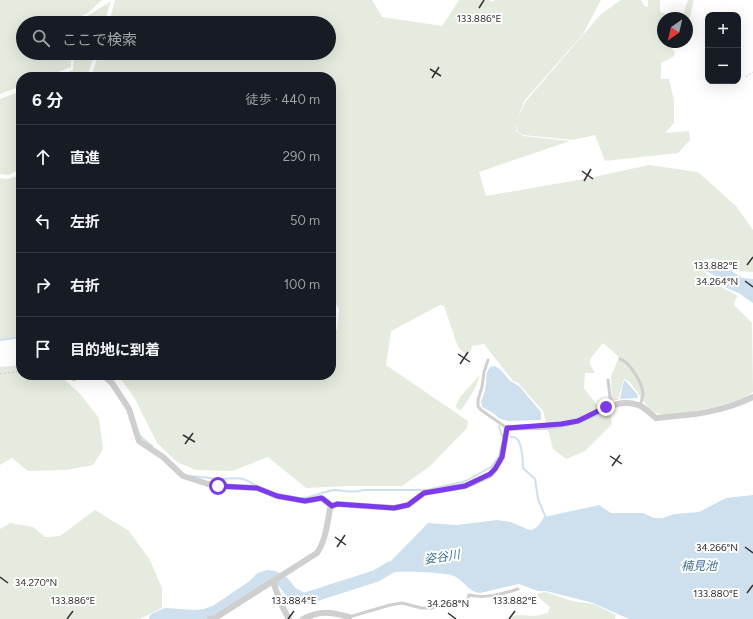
<!DOCTYPE html>
<html lang="ja">
<meta charset="utf-8">
<style>
body{margin:0;font-family:Figtree,"Noto Sans JP",sans-serif;background:#242831;color:#f1f3f6}
.controls{position:absolute;right:12px;top:12px;display:grid;overflow:hidden;border-radius:8px;box-shadow:0 4px 16px #0002}
.controls button{width:36px;height:36px;display:grid;place-items:center;padding:0;border:0;border-bottom:1px solid #363941;background:#171b24;color:#f1f3f6;font:20px sans-serif}
.compass{position:absolute;left:657px;top:12px;width:36px;height:36px;border-radius:50%;background:#171b24;box-shadow:0 4px 16px #0002;rotate:214deg}
.stop{position:absolute;width:12px;height:12px;margin:-9px;border:3px solid #7c3aed;border-radius:50%;background:#fff}
.stop.end{background:#7c3aed;border-color:#fff;box-shadow:0 1px 4px #0008}
.list{margin:0;padding:0;list-style:none}
h2{display:flex;justify-content:space-between;align-items:center;height:52px;margin:0;padding:0 16px;font-size:17px}
h2 small{font-size:13px;font-weight:400;color:#9ea1a6}
.list li{display:grid;grid-template-columns:26px 1fr auto;gap:12px;align-items:center;box-sizing:border-box;height:64px;padding:0 16px;border-top:1px solid #363941}
.list b{display:block;font-size:15px;white-space:nowrap}
.list em{font-size:13px;font-style:normal;color:#9ea1a6}
.icon{flex:none;width:22px;height:22px;fill:none;stroke:currentColor;stroke-width:2;stroke-linecap:round;stroke-linejoin:round}
.map{position:relative;flex:none;width:753px;height:619px;overflow:hidden}
.search{position:absolute;background:#171b24;box-shadow:0 4px 16px #0002;left:16px;top:16px;width:320px;height:44px;display:flex;align-items:center;gap:10px;box-sizing:border-box;padding:0 14px;border-radius:22px;color:#9ea1a6;font-size:15px}
.panel{position:absolute;background:#171b24;box-shadow:0 4px 16px #0002;left:16px;top:72px;width:320px;height:308px;border-radius:16px}
.map>svg:first-child{display:block}
.green{fill:#e5ebde}
.water{fill:#cee0ed}
.lines{fill:none;stroke-linecap:round;stroke-linejoin:round}
.stream{stroke:#cee0ed;stroke-width:2}
.river{stroke:#cee0ed;stroke-width:12}
.path{stroke:#ccc;stroke-width:1;stroke-dasharray:2 2;stroke-linecap:butt}
.lane{stroke:#cfcfcf;stroke-width:3}
.street{stroke:#cfcfcf;stroke-width:6}
.route{stroke:#7c3aed;stroke-width:5}
.ticks{fill:none;stroke:#323232;stroke-width:1.5}
.labels{text-anchor:middle;dominant-baseline:central;stroke-width:4;stroke-linejoin:round;paint-order:stroke}
.water-label{font-size:12px;font-style:italic;fill:#3f7195;stroke:#fff}
.ticks-label{font-size:10px;text-anchor:middle;fill:#323232;stroke:#fff;stroke-width:4;stroke-linejoin:round;paint-order:stroke}
</style>
<div class="map">
<svg width="753" height="619" viewBox="0 0 753 619">
<rect width="100%" height="100%" fill="#fff"/>
<path class="green" d="M0,0h102l-14,13 -17,8v2h-48v30h48v14l-26,10h-24v9l-21,8z
M115,0h257l10,17 60,9 17,-26h30l3,2 2,-2h107l-18,34 -58,66 -9,22v9l7,5 47,5 -91,31 7,24 103,-18 60,-13 49,7 38,34 17,24v42l-17,-1 -22,-13 -10,2 -3,4c5,17 23,24 37,32l-3,4 -1,5 18,18 1,69c-4,3 -9,6 -14,8 -15,5 -74,21 -87,11 -9,-7 -19,-30 -28,-32l-1,3 -5,18 -6,1 -1,-25 8,-19 -16,-14 -13,16v5l5,9h-10l-1,15 12,16 15,11 1,9 -27,27 -19,8 -13,-10 -10,-38 -25,-28 -5,-2 -29,-37 -12,2 -1,6 -5,3 -8,-8 -14,-41 -4,-1 -49,26 -5,34 82,56 -1,7 -37,38 -28,20h-53l-43,2 -38,-31 -36,14 -36,-1 -19,-8 -20,-19 -22,-44 -17,-24h213v-38l6,-8 2,-20 -8,-13v-219h-240l8,-24h230v-30h-220z
M621,0h20l3,6 4,1v-7h12v12l18,6h-15v24h9l-1,5 4,5 -2,5 -12,6v16h8l5,21v23l-9,10 24,-2 1,9 -12,13 -73,8 -10,-26 -22,5 -50,-5 -6,-4 -1,-9 10,-21 75,-87z
M688,0h6l-5,20 -2,3v-5h-5z
M111,1l-7,22h-28z
M74,53h21l-8,24h-31l17,-7z
M21,91v78l-13,6 -8,-1v-75z
M21,174v162l-21,3v-161c6,2 15,0 21,-4z
M21,365v10h39l21,20 18,23 4,31 -10,16 -27,5 -38,1 -16,-13 -12,7v-98z
M480,375c-5,15 -10,22 -19,35l-4,-1 -1,-3 4,-9z
M95,510l34,21 21,29 12,28v20l-22,11h-140v-90l10,-6 23,4 12,10 15,-1z
M546,592l26,9 22,3 22,11 -1,4h-105l-1,-2 8,-2 18,1 13,-3 2,-6 -11,-9 -2,-3 2,-2z"/>
<path class="water" d="M706,261l14,2 22,15 11,1v24l-13,-9 -19,-9 -4,-8 -11,-6 -3,-6z
M495,366l6,4 9,11 9,5 22,26v8l-32,1 -9,-2 -7,-6 -11,-6 -1,-6 4,-10 2,-19 3,-5z
M625,380l12,14 1,4 -18,1 3,-15z
M753,495v124h-124l-36,-16 -47,-12h-8l-19,-7 -39,9c-12,-1 -15,-12 -26,-17 -10,-4 -50,-5 -63,-4l-3,-8 40,-41 28,2 41,-5 14,2 16,7 5,1 6,-4 6,-9 55,-12 12,8h32l11,5h9l11,-4 25,-2 27,-14z"/>
<g class="lines">
<path class="stream" d="M0,340l21,-3
M499,426l4,13
M140,436l12,10
M511,437c2,0 5,0 6,2 5,4 6,23 6,29l12,11 3,20 8,19
M191,476c10,1 22,3 32,3 15,-1 20,-3 33,7
M301,498c12,0 22,-7 33,-8 10,0 19,4 29,0h64l39,-9 25,-14 8,-11 2,-9"/>
<path class="river" d="M155,619l11,-5 28,2 11,-1 11,-4 37,-25 8,-8 7,-2 6,1 9,5 9,11 12,6 72,-23 15,-9 14,-3"/>
<path class="path" d="M746,77l7,-5
M0,374l21,-3
M61,375l7,2"/>
<path class="lane" d="M620,359c10,3 22,24 23,34 0,4 -2,9 -3,13
M488,360l-4,12 -2,15 -4,13v6l3,4 26,18
M608,380l3,25
M349,617l41,-12 12,-2 19,5h12l11,-7h23l2,-6c16,4 33,-1 49,-6"/>
<path class="street" d="M103,375l9,8 17,26 10,32 24,16 20,19 25,8 10,2 39,2 20,8 28,5 16,-3 11,8
M74,378l2,-3
M273,582l9,24 7,13
M210,619l5,-1 102,-65c9,-13 10,-29 13,-44l2,-3 5,-2 57,4 14,-3 16,-12 41,-7 25,-11 5,-6 7,-12 5,-29c23,-1 48,0 70,-7 21,-6 38,-24 61,-16 7,2 12,9 18,13 34,-3 65,-5 97,-21
M303,619c17,-9 28,-7 46,-2"/>
</g>
<g class="lines">
<path class="route" d="M218,486l39,2 20,8 28,5 17,-3 10,8 5,-2 57,4 14,-3 16,-12 41,-7 25,-12 5,-5 7,-12 5,-29 54,-4 17,-3 28,-14"/>
</g>
<path class="ticks" d="M479,8l5,-8M430,69l11,7M432,78l7,-11M582,171l11,8M584,181l7,-12M747,265l6,-8M745,281l8,6M458,354l12,8M460,364l8,-12M183,435l12,7M185,444l8,-11M610,456l12,8M612,466l8,-11M335,537l11,8M337,547l8,-12M745,547l8,6M0,577l8,6M747,593l6,-8M448,613l8,6M67,619l6,-8M288,619l6,-8M509,619l6,-8"/>
<g class="labels">
<g class="water-label">
<text transform="translate(442 557) rotate(-9)">姿谷川</text>
<text x="699" y="566">楠見池</text>
</g>
</g>
<g class="ticks-label">
<text x="479" y="22">133.886°E</text>
<text x="716" y="269">133.882°E</text>
<text x="717" y="285">34.264°N</text>
<text x="717" y="551">34.266°N</text>
<text x="36" y="586">34.270°N</text>
<text x="716" y="597">133.880°E</text>
<text x="73" y="604">133.886°E</text>
<text x="294" y="604">133.884°E</text>
<text x="515" y="604">133.882°E</text>
<text x="448" y="607">34.268°N</text>
</g>
</svg>
<div class="controls">
<button>+</button>
<button>−</button>
</div>
<svg class="compass" viewBox="-18 -18 36 36"><path d="M0-13l5 13h-10z" fill="#e53935"/><path d="M0 13l5-13h-10z" fill="#9ea1a6"/></svg>
<div class="stop" style="left:218px;top:486px"></div>
<div class="stop end" style="left:606px;top:407px"></div>
<div class="search"><svg class="icon" aria-label="search" viewBox="0 0 24 24"><circle cx="10" cy="10" r="6"/><path d="M15 15l6 6"/></svg>ここで検索</div>
<section class="panel">
<h2>6 分<small>徒歩 · 440 m</small></h2>
<ul class="list">
<li><svg class="icon" aria-label="ahead" viewBox="0 0 24 24"><path d="M12 20V5M6 11l6-6 6 6"/></svg><div><b>直進</b></div><em>290 m</em></li>
<li><svg class="icon" aria-label="left" viewBox="0 0 24 24"><path d="M17 20v-9H6M10 6l-5 5 5 5"/></svg><div><b>左折</b></div><em>50 m</em></li>
<li><svg class="icon" aria-label="right" viewBox="0 0 24 24"><path d="M7 20v-9h11M14 6l5 5-5 5"/></svg><div><b>右折</b></div><em>100 m</em></li>
<li><svg class="icon" aria-label="arrive" viewBox="0 0 24 24"><path d="M6 21V4h12l-3 4 3 4H6"/></svg><div><b>目的地に到着</b></div></li>
</ul>
</section>
</div>
